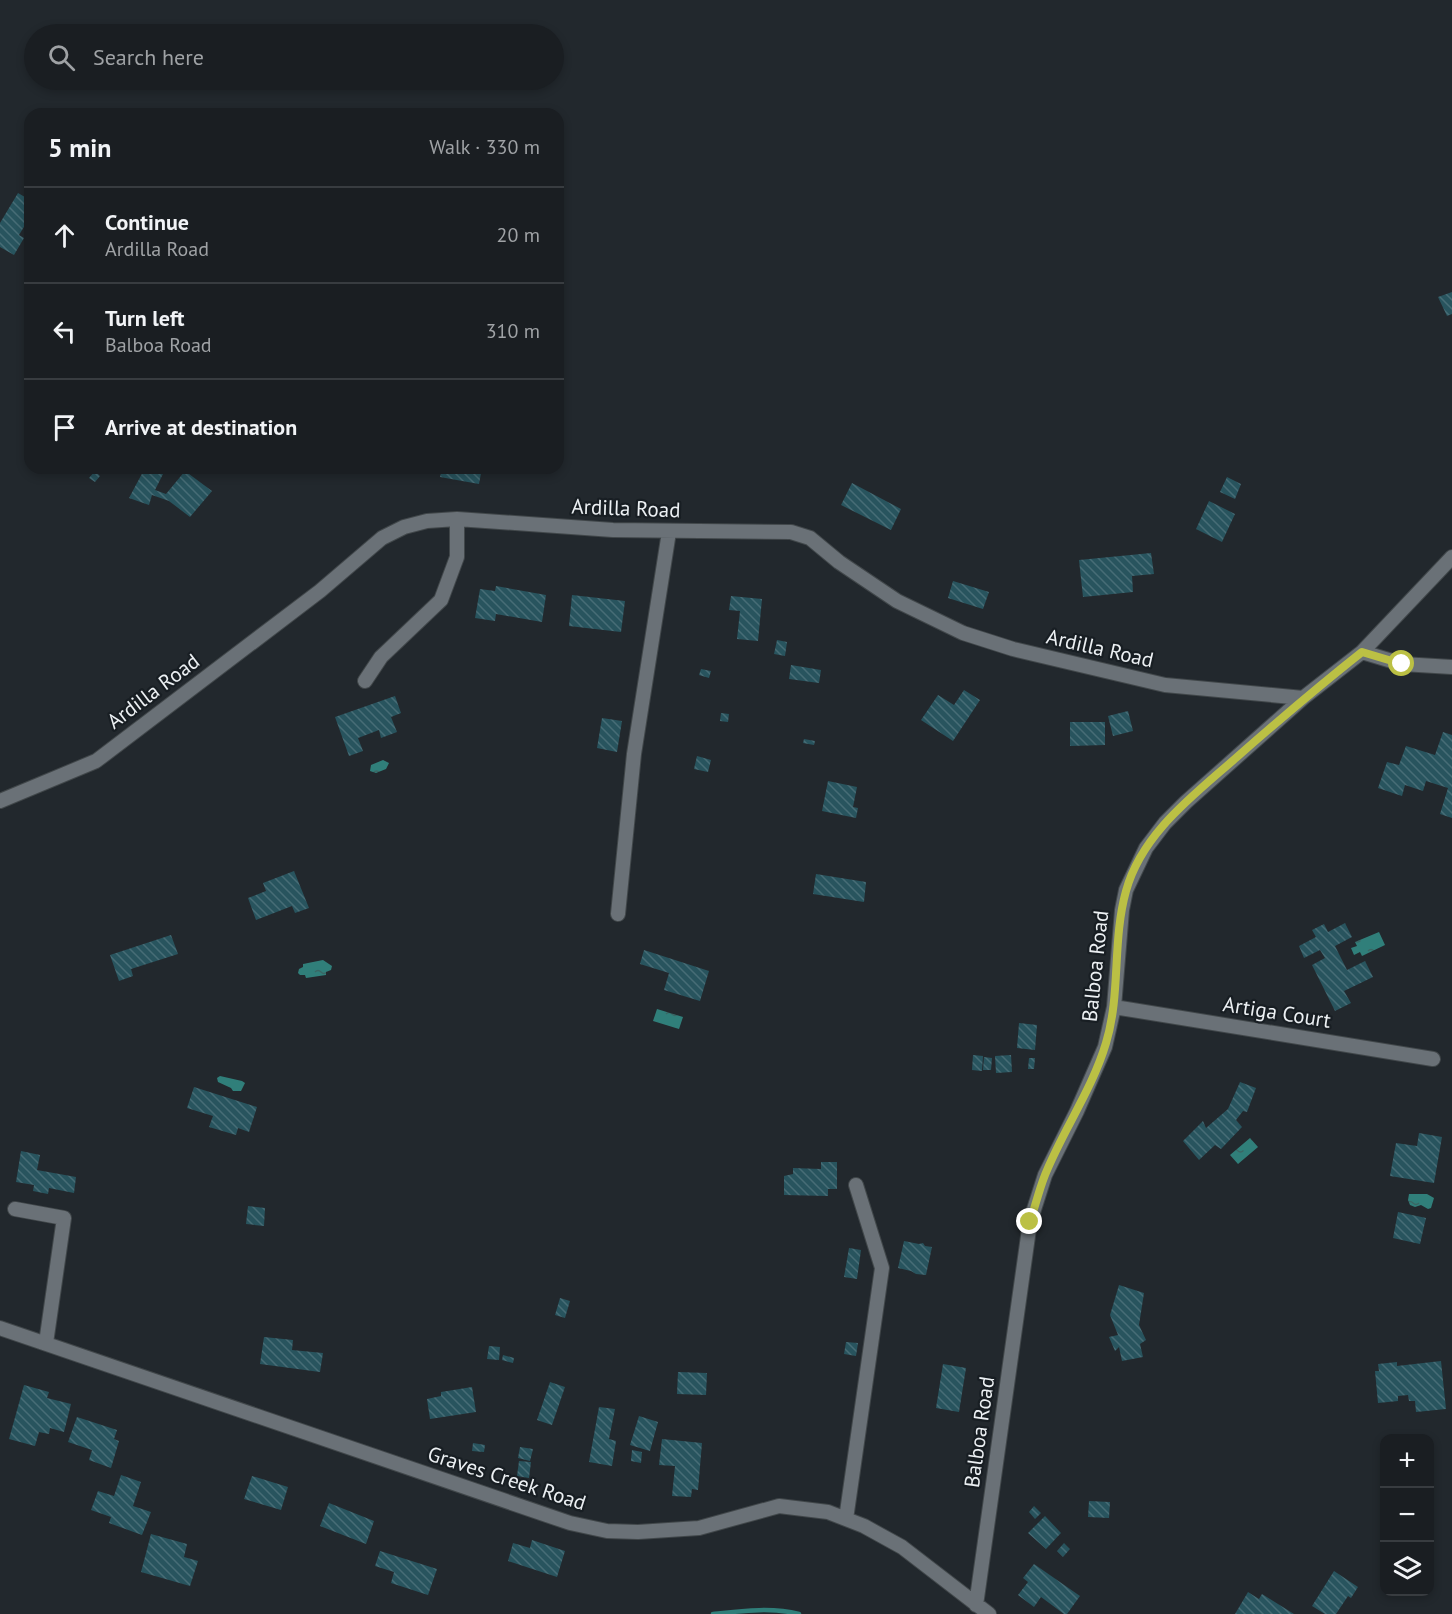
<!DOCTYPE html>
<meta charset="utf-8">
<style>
body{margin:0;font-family:"PT Sans",sans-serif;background:#23272a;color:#f1f3f6}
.controls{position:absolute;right:18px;bottom:18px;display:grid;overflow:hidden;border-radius:12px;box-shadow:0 3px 9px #0003}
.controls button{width:54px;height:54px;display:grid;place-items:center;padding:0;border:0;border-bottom:2px solid #383c40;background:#1a1e22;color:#f1f3f6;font:30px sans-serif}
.stop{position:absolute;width:18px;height:18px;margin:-14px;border:4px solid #bbc044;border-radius:50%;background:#fff}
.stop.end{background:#bbc044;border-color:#fff;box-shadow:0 2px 6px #0008}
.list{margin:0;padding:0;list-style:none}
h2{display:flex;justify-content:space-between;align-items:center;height:78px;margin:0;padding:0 24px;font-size:26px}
h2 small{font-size:20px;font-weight:400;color:#9fa2a5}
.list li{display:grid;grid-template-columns:39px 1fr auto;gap:18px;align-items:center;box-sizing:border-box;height:96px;padding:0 24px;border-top:2px solid #383c40}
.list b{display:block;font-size:22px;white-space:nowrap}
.list p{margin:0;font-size:20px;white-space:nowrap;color:#9fa2a5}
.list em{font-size:20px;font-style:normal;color:#9fa2a5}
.icon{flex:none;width:33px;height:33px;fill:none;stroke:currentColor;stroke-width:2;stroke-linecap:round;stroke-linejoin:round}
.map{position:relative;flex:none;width:1452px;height:1614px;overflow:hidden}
.search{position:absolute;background:#1a1e22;box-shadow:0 3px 9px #0003;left:24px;top:24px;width:540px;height:66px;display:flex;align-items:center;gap:15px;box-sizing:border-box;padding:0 21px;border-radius:33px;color:#9fa2a5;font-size:22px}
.panel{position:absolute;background:#1a1e22;box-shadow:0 3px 9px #0003;left:24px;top:108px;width:540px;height:366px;border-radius:18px}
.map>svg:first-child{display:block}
.water{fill:url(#water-ripples)}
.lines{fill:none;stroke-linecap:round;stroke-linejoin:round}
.stream{stroke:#307f7a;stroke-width:4.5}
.building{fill:url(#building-back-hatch)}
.minor-casing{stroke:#41474a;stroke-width:16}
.minor{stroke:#6a7177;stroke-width:14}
.route{stroke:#bbc044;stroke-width:8}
.labels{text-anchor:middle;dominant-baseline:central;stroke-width:4.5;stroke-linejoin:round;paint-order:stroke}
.street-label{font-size:21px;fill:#ecf0f3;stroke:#181e23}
</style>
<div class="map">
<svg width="1452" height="1614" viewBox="0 0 1452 1614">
<defs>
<pattern id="water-ripples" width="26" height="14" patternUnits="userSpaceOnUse" patternTransform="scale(1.5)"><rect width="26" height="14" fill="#307f7a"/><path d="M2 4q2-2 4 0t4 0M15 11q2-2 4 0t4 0" fill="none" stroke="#3a6664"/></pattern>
<pattern id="building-back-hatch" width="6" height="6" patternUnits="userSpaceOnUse" patternTransform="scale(1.5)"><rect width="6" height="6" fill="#28545e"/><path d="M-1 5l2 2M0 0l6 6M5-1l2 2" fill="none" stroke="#476d76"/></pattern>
</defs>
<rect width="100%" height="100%" fill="#22282d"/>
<path class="water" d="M383,760l6,3 -3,6 -10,4 -6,-2 1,-6z
M1379,932l6,13 -23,11 -2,-4 -6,3 -3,-7 6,-2 -2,-4z
M323,960l9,6 -1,4 -5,2v3l-20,3 -1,-3h-5l-2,-2 1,-4 4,-2v-3z
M657,1009l26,8 -4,12 -26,-8z
M220,1076l22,5 3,2 -4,8h-8l-2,-3 -13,-6 -1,-4z
M1250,1138l8,9 -20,17 -8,-9z
M1409,1194h18l7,4 -3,10 -3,1 -7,-4 -6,2 -5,-2 -2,-5z"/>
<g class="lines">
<path class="stream" d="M713,1614c28,-3 59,-7 86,0"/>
</g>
<path class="building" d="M18,193l12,7v17l-11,18 5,3 -10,17 -14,-8v-24z
M1452,292v22l-5,2 -9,-19z
M145,468h21l-11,22 11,4 19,-23 27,20 -22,26 -21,-16 -17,-6 -3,10 -20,-7z
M442,468h40l-3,16 -39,-7z
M95,471l5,5 -5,6 -6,-4z
M1227,477l14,7 -6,15 -15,-7z
M852,483l49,26 -10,21 -50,-25z
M1209,501l26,13 -13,28 -26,-13z
M1151,553l3,21 -22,2 1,16 -50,5 -4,-37z
M953,581l36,11 -6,17 -35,-11z
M496,586l50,9 -4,27 -46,-8 -1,7 -20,-3 5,-29 15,2z
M572,595l53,6 -4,31 -52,-6z
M731,596l31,3 -4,42 -21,-2 3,-28 -11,-1z
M777,640l10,2 -2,14 -11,-2z
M791,665l30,5 -2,13 -30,-4z
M701,669l10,2 -2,7 -10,-3z
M964,690l16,10 -27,41 -32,-21 17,-25 16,10z
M395,696l6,17 -10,4 6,15 -16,6 -2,-8 -21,8 5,13 -14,5 -14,-39z
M1128,711l5,20 -20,5 -5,-20z
M721,713l8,1 -1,8 -8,-1z
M602,718l20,3 -5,31 -20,-4z
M1070,722h35v23l-35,1z
M1443,732l9,3v83l-12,-4 8,-26 -22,-7 -3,10 -18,-6 -3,11 -24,-8 9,-26 12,3 7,-19 29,9z
M804,739l11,2 -1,4 -11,-2z
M697,756l14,4 -3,12 -14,-3z
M828,781l29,6 -4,20 5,1 -2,10 -34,-7z
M294,871l15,37 -14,5 -3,-7 -36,14 -8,-22 18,-7 -3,-8z
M816,874l50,8 -2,20 -51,-8z
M1345,923l7,14 -17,9 12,24 18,-9 8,16 -29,14 7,12 -16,8 -23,-46 13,-7 -5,-8 -16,8 -5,-12 17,-9 -4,-7 12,-6 4,8z
M171,935l7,19 -47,15 2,7 -14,5 -9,-26z
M644,950l65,21 -9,30 -36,-11 5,-17 -29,-9z
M1019,1023l18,2 -2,25 -18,-2z
M973,1055l10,1 -1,15 -10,-1z
M1011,1055l1,17 -16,1 -1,-17z
M984,1057l8,1 -1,12h-8z
M1029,1058h6l-1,11h-6z
M1240,1082l16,6 -9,24 -4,-1 -7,9 6,7 -21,22 -6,-4 -16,15 -16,-19 20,-20 3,7 22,-19z
M194,1087l63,20 -8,25 -11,-4 -2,7 -27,-8 4,-11 -26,-8z
M1419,1133l23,4 -8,46 -44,-7 6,-33 21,3z
M21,1151l19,4 -3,15 39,7 -2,16 -25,-5 -1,6 -15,-3 1,-6 -18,-3z
M821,1162h16v27h-9v7l-44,-1v-19l9,-2v-6l28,1z
M248,1206l17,2 -1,18 -18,-2z
M1398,1212l28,6 -6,26 -27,-6z
M904,1241l15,3 4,-1 2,3 7,1 -6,28 -10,-1 -5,-3 -13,-3z
M849,1248l12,2 -4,29 -13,-2z
M1119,1285l25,8 -5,32 7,15 -6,4 3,13 -21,4 -3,-14 -4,4 -6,-14 9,-2 -8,-20z
M560,1298l10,3 -5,17 -10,-3z
M264,1337l29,3 -1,10 31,3 -3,19 -60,-8z
M846,1342l12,1 -2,13 -12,-2z
M489,1346l11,1 -1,13 -12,-1z
M503,1355l11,3 -1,5 -11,-3z
M1441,1361l5,48 -30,3 -1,-11h-6l-1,-6 -10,1v5l-20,2 -3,-32h4l-1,-7 19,-2v4z
M943,1364l23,4 -7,44 -23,-4z
M678,1372l29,1 -1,22 -29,-1z
M550,1382l15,5 -13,38 -15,-5z
M24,1385l25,7 -2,6 24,6 -7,28 -14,-4 -1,6 -10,-2 -4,14 -26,-7z
M472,1387l4,25 -46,7 -3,-20 14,-3v-4z
M599,1407l16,2 -6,30 7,2 -4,25 -23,-4z
M639,1416l19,6 -8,29 -20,-6z
M77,1417l40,13 -3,9 5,2 -8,27 -22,-8 3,-10 -24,-8z
M662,1439l40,4 -4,47 -6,-1 -1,8 -19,-1 3,-30 -16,-1z
M473,1443l12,2 -1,7 -12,-1z
M520,1447l13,2 -3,12 -12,-3z
M632,1450l10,2 -1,11 -10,-2z
M519,1461l12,1 -2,16 -12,-2z
M121,1475l20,7 -8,24 18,6 -9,23 -33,-12 2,-6 -20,-7 7,-19 16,5z
M252,1476l36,11 -7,23 -37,-11z
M1089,1501l21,1 -1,16 -21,-1z
M329,1503l45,18 -8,23 -46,-18z
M1034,1506l7,7 -6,6 -6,-7z
M1045,1516l16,17 -15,16 -18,-16z
M151,1534l36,10 -3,13 14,4 -8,25 -49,-14z
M532,1540l33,11 -8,26 -49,-16 5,-18 17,5z
M1064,1543l6,6 -7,8 -6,-6z
M380,1551l57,18 -9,26 -37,-12 3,-11 -19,-6z
M1034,1564l46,32 -13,18h-3l-23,-17 -7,10 -16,-12 10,-13 -5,-4z
M1334,1571l24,16 -7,11 -3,-2 -12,18h-11l-13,-8z
M1248,1592l11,7 3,-5 32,20h-59z"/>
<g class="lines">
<defs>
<path id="minor" d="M1362,652l40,12 50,3
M365,681l16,-24 60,-57 16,-43v-38
M0,801l96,-40 224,-170 62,-53 22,-11 23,-6 30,-2 156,11 178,2 19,6 29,24 58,39 66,32 50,16 152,36 138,13
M618,914l16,-160 35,-222
M1114,1007l319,52
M15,1209l49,9 -18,125
M0,1328l570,195 37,8 31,1 61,-4 80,-22 49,6 36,14 38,21 87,67
M846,1519l36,-251 -26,-83
M976,1605l54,-383 15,-47 32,-64 28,-64 9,-40 8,-97 4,-20 20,-42 19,-25 21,-21 117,-104 59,-46 90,-95"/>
</defs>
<use href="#minor" class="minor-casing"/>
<use href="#minor" class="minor"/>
</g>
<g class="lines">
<path class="route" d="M1030,1222c5,-15 9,-32 15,-47 18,-45 47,-85 61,-132 15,-49 6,-102 20,-152 16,-58 68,-96 111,-134 41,-36 82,-71 125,-105l40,12"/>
</g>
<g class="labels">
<g class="street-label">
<text transform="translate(626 508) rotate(2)">Ardilla Road</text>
<text transform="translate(1100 648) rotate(13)">Ardilla Road</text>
<text transform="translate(153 691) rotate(-37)">Ardilla Road</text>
<text transform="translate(1095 966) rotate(-84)">Balboa Road</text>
<text transform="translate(1277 1012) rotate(9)">Artiga Court</text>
<text transform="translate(979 1432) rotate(-82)">Balboa Road</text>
<text transform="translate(507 1478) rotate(18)">Graves Creek Road</text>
</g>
</g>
</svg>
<div class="controls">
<button>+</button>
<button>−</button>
<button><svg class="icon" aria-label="layers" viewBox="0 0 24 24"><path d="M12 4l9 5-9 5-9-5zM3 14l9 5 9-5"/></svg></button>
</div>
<div class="stop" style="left:1402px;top:664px"></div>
<div class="stop end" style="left:1030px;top:1222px"></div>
<div class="search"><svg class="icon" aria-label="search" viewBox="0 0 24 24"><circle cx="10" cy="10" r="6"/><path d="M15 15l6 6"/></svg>Search here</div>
<section class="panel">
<h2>5 min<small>Walk · 330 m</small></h2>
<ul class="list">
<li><svg class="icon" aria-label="ahead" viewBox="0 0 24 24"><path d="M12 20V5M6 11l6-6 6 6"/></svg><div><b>Continue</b><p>Ardilla Road</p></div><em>20 m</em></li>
<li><svg class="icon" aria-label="left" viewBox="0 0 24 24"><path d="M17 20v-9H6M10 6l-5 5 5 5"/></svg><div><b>Turn left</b><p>Balboa Road</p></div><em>310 m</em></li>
<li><svg class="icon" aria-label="arrive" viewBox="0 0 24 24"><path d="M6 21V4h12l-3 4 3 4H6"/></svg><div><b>Arrive at destination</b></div></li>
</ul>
</section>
</div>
